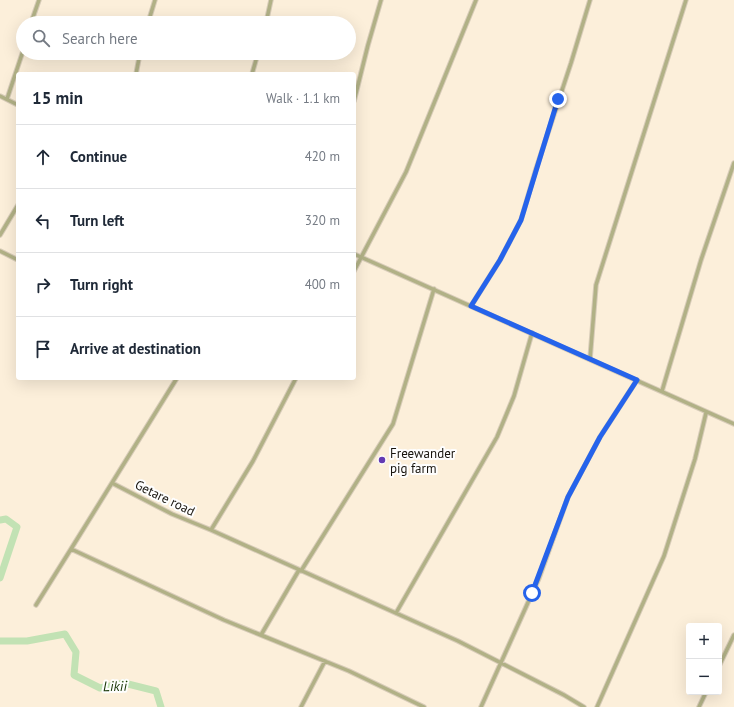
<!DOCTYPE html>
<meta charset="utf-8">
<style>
body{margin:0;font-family:"PT Sans",sans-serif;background:#f2f2f3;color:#1f2937}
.controls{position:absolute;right:12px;bottom:12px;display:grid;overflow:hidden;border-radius:4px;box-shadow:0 4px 16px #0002}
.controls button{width:36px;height:36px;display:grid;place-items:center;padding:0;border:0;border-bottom:1px solid #e0e1e3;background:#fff;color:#1f2937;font:20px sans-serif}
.stop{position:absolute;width:12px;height:12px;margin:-9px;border:3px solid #2563eb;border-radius:50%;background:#fff}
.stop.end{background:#2563eb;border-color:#fff;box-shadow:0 1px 4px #0008}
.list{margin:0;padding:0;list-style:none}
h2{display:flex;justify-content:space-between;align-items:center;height:52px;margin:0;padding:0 16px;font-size:17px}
h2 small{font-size:13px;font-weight:400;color:#747a83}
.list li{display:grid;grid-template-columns:26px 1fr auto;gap:12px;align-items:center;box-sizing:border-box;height:64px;padding:0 16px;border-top:1px solid #e0e1e3}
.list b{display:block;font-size:15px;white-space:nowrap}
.list em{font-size:13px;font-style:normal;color:#747a83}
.icon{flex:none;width:22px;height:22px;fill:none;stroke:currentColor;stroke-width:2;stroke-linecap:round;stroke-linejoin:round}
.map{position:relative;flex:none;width:734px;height:707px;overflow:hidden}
.search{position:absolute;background:#fff;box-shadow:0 4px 16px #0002;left:16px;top:16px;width:340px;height:44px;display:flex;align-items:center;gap:10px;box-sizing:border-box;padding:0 14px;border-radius:22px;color:#747a83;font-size:15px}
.panel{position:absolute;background:#fff;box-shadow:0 4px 16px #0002;left:16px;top:72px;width:340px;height:308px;border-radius:4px}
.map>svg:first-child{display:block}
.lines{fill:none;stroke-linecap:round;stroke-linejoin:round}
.river{stroke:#c2e2b4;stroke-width:7}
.minor-casing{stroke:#d8ccb9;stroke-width:5.5}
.minor{stroke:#b1b186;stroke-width:3.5}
.route{stroke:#2563eb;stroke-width:5}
.poi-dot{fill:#633ab2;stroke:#fefefe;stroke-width:1.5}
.labels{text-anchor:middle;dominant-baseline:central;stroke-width:4;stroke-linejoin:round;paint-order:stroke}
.poi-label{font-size:13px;fill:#18140d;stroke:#fefefe;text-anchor:start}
.street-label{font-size:13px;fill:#18140d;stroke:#fefefe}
.water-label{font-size:14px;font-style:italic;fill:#193607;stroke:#fefefe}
</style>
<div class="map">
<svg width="734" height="707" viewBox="0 0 734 707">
<rect width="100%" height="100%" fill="#fcefda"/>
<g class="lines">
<path class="river" d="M0,520l6,-1 11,8 -17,51
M0,641h27l38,-7 11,18 -2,23 26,13 24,-5 32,8 5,16"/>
<defs>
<path id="minor" d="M31,23l8,-23
M148,23l7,-23
M266,23l5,-23
M136,74l4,-21
M252,74l6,-21
M0,96l18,9
M7,99l16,-48
M354,101l14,-56 13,-45
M0,235l18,-30
M0,251l18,9
M354,254l380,170
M354,271l52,-99 70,-172
M471,306l29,-46 21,-40 15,-51 35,-106 19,-63
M590,359l6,-74 90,-285
M296,378l-43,83 -42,69 247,111 106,54 20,12
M662,391l39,-131 33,-97
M112,483l60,31 39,16
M71,549l106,-171
M301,571l92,-147 41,-135
M36,605l35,-56 153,71 125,51 75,36
M396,613l101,-176 17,-41 18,-63
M261,635l38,-65
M719,666l15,-31
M301,707l24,-46
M481,707l58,-129 29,-81 32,-60 37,-57
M597,707l67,-151 31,-97 11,-46
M699,707l7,-15"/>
</defs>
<use href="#minor" class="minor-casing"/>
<use href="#minor" class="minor"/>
</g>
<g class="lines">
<path class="route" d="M532,593l36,-96 32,-60 37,-57 -166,-74 29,-46 21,-40 37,-121"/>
</g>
<circle class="poi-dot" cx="382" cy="460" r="4"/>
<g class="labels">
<g class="poi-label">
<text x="390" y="453">Freewander<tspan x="390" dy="15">pig farm</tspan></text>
</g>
<g class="street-label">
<text transform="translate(165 498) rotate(26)">Getare road</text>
</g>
<g class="water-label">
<text transform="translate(115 686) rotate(-1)">Likii</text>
</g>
</g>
</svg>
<div class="controls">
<button>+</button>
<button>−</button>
</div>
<div class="stop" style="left:532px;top:593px"></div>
<div class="stop end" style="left:558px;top:99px"></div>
<div class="search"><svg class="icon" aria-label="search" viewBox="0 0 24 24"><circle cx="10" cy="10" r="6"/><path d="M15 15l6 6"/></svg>Search here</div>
<section class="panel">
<h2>15 min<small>Walk · 1.1 km</small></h2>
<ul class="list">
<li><svg class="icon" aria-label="ahead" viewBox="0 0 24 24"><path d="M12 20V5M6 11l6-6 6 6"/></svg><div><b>Continue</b></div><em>420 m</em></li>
<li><svg class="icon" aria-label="left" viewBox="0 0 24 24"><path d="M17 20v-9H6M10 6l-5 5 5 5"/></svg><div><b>Turn left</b></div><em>320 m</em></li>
<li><svg class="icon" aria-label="right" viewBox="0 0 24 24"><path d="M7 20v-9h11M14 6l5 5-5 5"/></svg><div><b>Turn right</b></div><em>400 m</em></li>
<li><svg class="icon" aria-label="arrive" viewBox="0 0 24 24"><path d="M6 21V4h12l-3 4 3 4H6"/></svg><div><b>Arrive at destination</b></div></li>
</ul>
</section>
</div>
